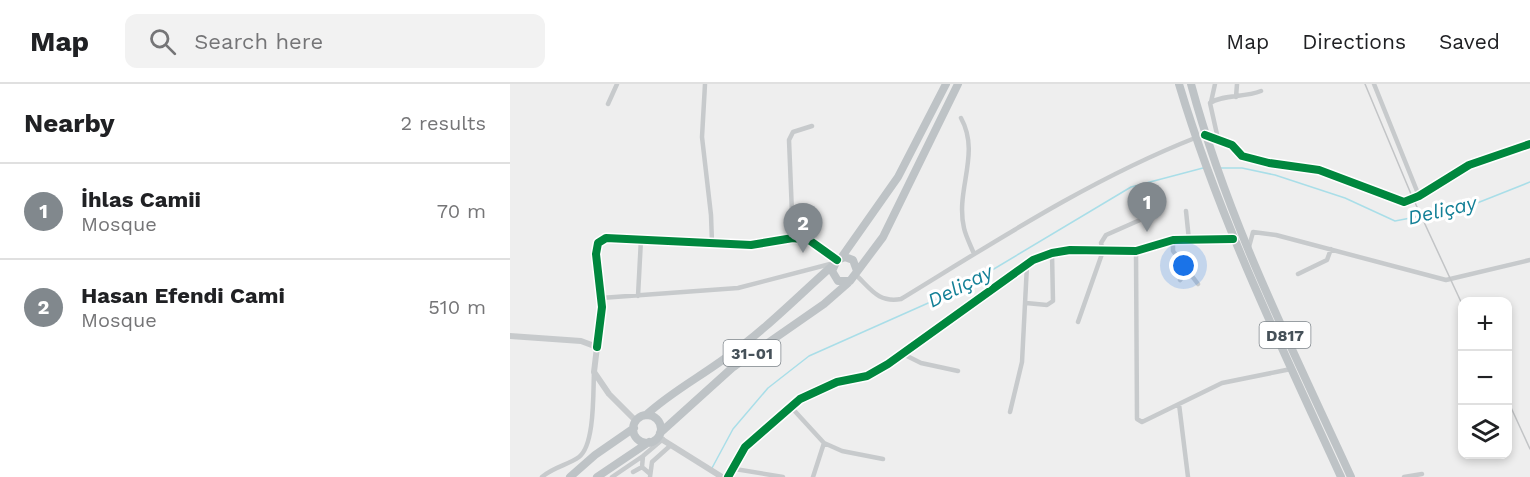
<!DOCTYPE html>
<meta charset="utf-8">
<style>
body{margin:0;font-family:"Work Sans",sans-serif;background:#f2f2f2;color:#202124}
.controls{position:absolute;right:18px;bottom:18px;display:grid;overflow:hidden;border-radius:12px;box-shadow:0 3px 9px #0003}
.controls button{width:54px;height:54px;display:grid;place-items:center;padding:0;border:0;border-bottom:2px solid #e0e0e0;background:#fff;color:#202124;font:30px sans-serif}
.you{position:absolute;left:674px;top:182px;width:21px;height:21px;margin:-15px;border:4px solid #fff;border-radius:50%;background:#1a73e8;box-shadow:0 0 0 9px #1a73e833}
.badge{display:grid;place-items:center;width:39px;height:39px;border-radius:50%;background:#81888d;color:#fff;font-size:20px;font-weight:700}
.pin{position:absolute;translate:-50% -50px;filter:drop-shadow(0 2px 3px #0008)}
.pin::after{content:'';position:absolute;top:32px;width:21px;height:18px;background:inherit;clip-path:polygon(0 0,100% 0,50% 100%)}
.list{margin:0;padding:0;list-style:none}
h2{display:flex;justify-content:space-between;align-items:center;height:78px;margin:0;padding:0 24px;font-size:26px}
h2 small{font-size:20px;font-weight:400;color:#757577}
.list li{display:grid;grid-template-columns:39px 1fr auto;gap:18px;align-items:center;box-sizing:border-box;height:96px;padding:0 24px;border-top:2px solid #e0e0e0}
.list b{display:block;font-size:22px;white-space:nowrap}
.list p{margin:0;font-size:20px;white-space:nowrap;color:#757577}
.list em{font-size:20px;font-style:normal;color:#757577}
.icon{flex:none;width:33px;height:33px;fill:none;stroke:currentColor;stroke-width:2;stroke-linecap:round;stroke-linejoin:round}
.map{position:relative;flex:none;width:1020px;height:393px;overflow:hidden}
header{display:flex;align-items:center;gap:36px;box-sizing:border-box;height:84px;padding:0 30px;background:#fff;border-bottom:2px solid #e0e0e0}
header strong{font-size:28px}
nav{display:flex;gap:33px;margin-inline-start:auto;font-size:21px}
.search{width:420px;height:54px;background:#f2f2f2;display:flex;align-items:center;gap:15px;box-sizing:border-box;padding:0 21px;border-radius:12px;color:#757577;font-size:22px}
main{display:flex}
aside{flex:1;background:#fff}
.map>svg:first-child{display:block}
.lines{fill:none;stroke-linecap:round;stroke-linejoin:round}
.stream{stroke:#a9dee8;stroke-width:1.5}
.minor{stroke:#c7cacc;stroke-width:4.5}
.tertiary{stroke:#c7cacc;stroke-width:6}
.trunk{stroke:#bec3c6;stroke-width:8}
.rail{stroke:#c2c4c6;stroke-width:1.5}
.cycleway-casing{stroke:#fff;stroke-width:11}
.cycleway{stroke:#00873e;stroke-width:8}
.labels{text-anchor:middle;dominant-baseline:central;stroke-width:6;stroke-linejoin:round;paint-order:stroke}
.shield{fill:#fff;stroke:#7e858b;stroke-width:1.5}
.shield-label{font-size:16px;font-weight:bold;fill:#465159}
.water-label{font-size:20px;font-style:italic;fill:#138097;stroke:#fff}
</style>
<header>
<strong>Map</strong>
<div class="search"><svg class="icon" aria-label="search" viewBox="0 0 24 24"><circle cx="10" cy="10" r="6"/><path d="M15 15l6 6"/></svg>Search here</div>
<nav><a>Map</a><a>Directions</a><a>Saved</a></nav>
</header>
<main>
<aside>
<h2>Nearby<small>2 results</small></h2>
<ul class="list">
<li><span class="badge">1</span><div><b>İhlas Camii</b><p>Mosque</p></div><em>70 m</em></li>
<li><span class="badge">2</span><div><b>Hasan Efendi Cami</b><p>Mosque</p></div><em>510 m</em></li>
</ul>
</aside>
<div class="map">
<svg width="1020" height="393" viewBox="0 0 1020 393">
<rect width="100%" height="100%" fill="#eee"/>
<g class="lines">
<path class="stream" d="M709,84h23l33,7 70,23 50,23 72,-14 63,-25
M202,384l21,-39 35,-41 41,-32 153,-68 169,-101 72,-19"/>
<path class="minor" d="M195,0l-3,53 9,78 1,28
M864,0l45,112
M726,13l1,-13
M701,18l4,-18
M98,20l9,-20
M451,34c20,36 -6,72 3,110 2,9 7,18 10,26
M696,51l26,10 10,11 27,7 50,7 85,32 15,-6 50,-31 61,-21
M708,55l-8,-36c14,-9 34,-5 51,-12
M676,127l3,29
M283,154l-4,-98 4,-8 19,-6
M663,156v11l25,33
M739,163l4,-15 23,3 170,45 84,-20
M626,167l1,168 5,3 80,-39 69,-14
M662,185l1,-6 7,1 2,-4
M788,190l29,-14 4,-11
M346,191c15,14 22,28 45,24 95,-58 190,-120 294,-161
M670,196l7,-9
M128,212l3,-57
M91,214l137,-10 96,-25
M516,219l21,2 6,-4 -1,-48
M568,238l25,-71 -2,-8 5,-8 43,-19
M87,263l5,-40 -6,-53 2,-11 8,-5 145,7 42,-7 16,2 28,20
M393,270l18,9 37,8
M669,320l9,73
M281,323l33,36
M500,328l12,-50 5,-97
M132,383l1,-11 20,-17
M225,385l48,8
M123,388l9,-5 7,6
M32,393c11,-10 26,-12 37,-20 16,-12 14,-65 15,-85
M102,393l31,-21
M140,393l2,-15 19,-17
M218,393l17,-30 55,-48 37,-17 30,-6 21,-12 145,-104 19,-7 18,-3 66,1 37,-11 60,-1
M303,393l11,-34 18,8 41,8
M894,393l18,-3"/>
<path class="tertiary" d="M0,252l71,5 16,6 -3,25 15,22 27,27
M148,353l64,40"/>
<path class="trunk" d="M669,0c41,137 103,264 162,393
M681,0c37,138 101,264 160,393
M331,174l57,-81 48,-93
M347,187l-4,-11 -8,-3 -8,3 -5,11 6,10h12l33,-44 75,-153
M136,331c24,-22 52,-37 78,-56 39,-27 72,-61 108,-93
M123 345a14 14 0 1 1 28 0a14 14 0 1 1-28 0Z
M150,349l72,-65 92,-64 24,-21
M60,393l25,-22 39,-27
M87,393l52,-35"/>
<path class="rail" d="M855,0l46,110 51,110
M998,317l22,48"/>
<defs>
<path id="cycleway" d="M695,51l27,10 10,11 27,7 50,7 85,32 15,-6 50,-31 61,-21
M87,263l5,-40 -6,-53 2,-11 8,-5 145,7 42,-7 16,2 28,20
M218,393l17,-30 55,-48 37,-17 30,-6 21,-12 145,-104 19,-7 18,-3 66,1 37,-11 60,-1"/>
</defs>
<use href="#cycleway" class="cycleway-casing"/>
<use href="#cycleway" class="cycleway"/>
</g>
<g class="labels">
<g class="shield">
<rect x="749.5" y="238" width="51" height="26" rx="4.5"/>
<rect x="213.5" y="256" width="57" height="26" rx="4.5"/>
</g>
<g class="shield-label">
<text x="775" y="251">D817</text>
<text x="242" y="269">31-01</text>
</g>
<g class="water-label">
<text transform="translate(932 126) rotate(-13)">Deliçay</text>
<text transform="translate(450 202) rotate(-27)">Deliçay</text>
</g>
</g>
</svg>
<div class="controls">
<button>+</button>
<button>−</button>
<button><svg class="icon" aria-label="layers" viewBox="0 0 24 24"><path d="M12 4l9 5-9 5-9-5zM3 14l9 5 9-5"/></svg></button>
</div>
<div class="you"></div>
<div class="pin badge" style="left:637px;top:148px">1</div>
<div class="pin badge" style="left:293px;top:169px">2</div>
</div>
</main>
